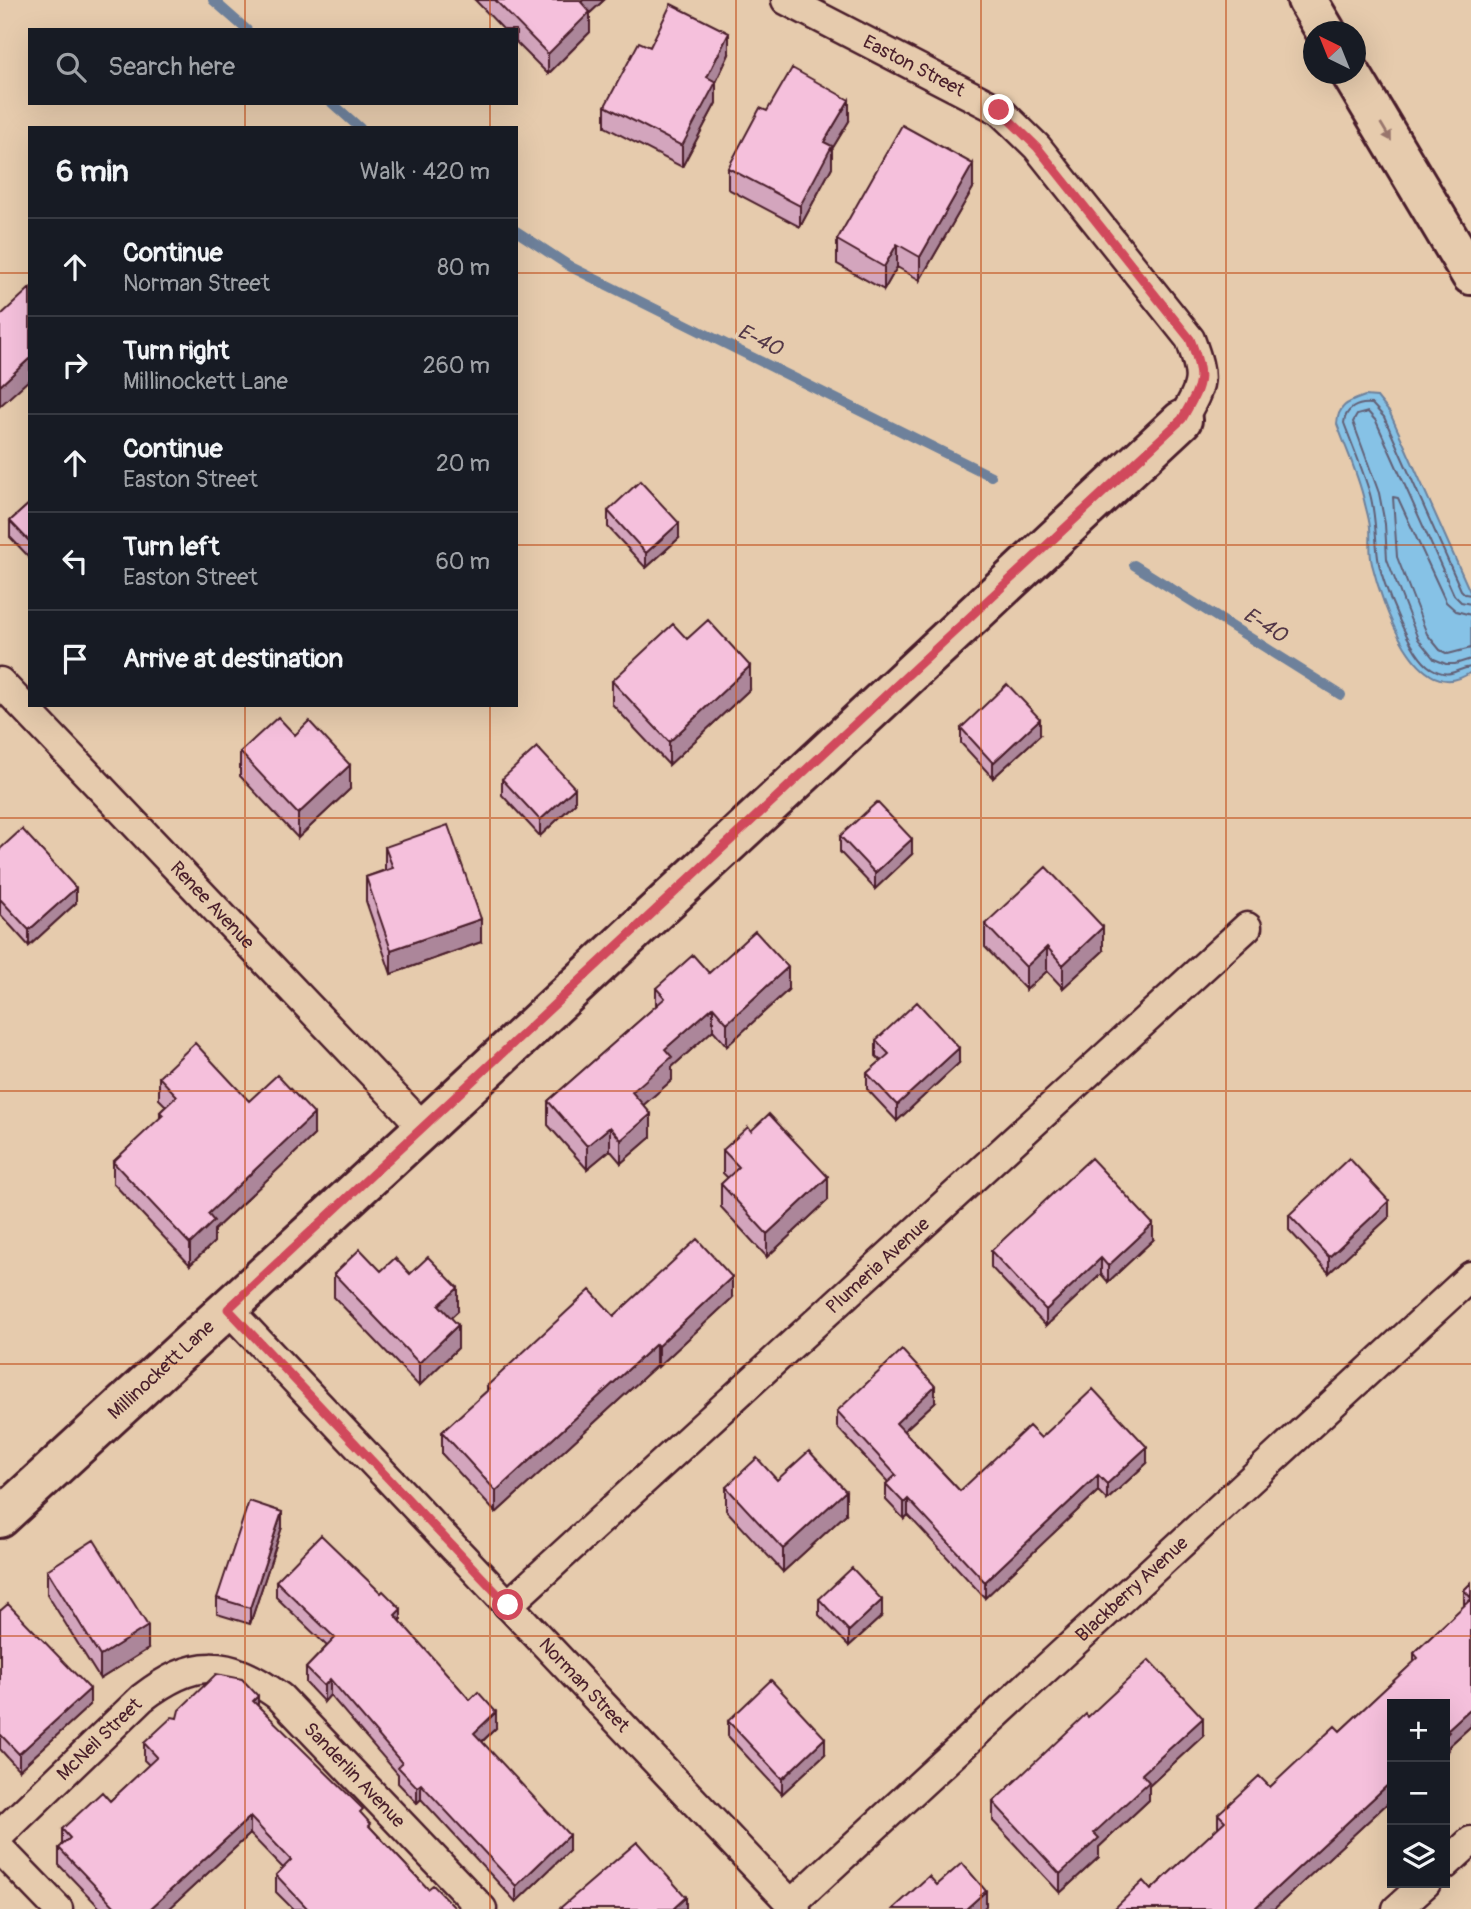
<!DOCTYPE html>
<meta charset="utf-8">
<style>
body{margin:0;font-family:Pangolin,sans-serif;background:#242831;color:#f1f3f6}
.controls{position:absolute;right:21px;bottom:21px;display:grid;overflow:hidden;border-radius:0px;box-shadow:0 7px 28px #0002}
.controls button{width:63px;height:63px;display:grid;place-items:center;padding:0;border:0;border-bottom:2px solid #363941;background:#171b24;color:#f1f3f6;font:35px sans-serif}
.compass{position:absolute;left:1303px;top:21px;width:63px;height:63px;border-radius:50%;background:#171b24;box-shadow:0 7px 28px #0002;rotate:317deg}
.stop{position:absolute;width:21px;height:21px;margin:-16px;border:5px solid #d1495b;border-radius:50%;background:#fff}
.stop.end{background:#d1495b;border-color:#fff;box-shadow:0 2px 7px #0008}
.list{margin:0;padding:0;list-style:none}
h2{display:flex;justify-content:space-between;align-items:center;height:91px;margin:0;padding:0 28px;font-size:30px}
h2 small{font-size:23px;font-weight:400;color:#9ea1a6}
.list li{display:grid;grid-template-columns:46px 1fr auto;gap:21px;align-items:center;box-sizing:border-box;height:98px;padding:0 28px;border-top:2px solid #363941}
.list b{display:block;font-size:26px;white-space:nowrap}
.list p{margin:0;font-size:23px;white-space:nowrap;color:#9ea1a6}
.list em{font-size:23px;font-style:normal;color:#9ea1a6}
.icon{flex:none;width:38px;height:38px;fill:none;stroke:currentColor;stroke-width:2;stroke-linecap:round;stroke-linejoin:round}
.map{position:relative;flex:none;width:1471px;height:1909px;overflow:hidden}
.search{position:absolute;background:#171b24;box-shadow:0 7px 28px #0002;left:28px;top:28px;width:490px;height:77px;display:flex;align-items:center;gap:18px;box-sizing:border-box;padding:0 24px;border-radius:0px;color:#9ea1a6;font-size:26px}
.panel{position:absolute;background:#171b24;box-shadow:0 7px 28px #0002;left:28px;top:126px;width:490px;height:581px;border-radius:0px}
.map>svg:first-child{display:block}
.water{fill:#86c2e6;stroke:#6e819b;stroke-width:2}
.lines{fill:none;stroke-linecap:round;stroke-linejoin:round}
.shore{stroke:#626076;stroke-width:2}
.stream{stroke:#6e819b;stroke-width:10}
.street-casing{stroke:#4a1f2b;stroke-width:33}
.secondary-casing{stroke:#4a1f2b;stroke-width:44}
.highway-casing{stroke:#4a1f2b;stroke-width:44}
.street{stroke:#e6cbad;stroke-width:28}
.secondary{stroke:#e6cbad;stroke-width:38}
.highway{stroke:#e6cbad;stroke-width:38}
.wall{fill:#d3a5bd;stroke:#4a1f2b;stroke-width:2}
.shaded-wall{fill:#ac869a;stroke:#4a1f2b;stroke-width:2}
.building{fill:#f5c0dc;stroke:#4a1f2b;stroke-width:2}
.oneway{fill:#98756c}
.route{stroke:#d1495b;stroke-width:9}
.grid{fill:none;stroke:#c04a14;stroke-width:2;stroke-opacity:0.55}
.labels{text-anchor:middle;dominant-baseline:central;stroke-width:7;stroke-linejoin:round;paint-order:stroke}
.street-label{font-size:19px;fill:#4a1f2b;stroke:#e6cbad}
.water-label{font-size:21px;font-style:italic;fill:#533747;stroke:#e6cbad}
</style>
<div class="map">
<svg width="1471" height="1909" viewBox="0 0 1471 1909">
<rect width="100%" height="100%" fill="#e6cbad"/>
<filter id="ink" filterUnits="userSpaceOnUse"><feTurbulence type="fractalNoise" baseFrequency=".0143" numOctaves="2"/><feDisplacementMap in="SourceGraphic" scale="14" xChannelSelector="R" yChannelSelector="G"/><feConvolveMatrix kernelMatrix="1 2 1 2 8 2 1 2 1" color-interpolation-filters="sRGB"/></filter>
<g filter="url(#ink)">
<path class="water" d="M1365,396l12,1 13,16 81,181v78c-54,39 -90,-71 -99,-108 -3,-12 -1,-25 -2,-37 -1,-9 -4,-18 -6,-27 -6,-26 -18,-51 -27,-76 1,-19 11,-22 28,-28z"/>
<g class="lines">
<path class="shore" d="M1471,595l-6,-1 -4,-4 -77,-173 -12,-13c-14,-2 -27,5 -28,19 9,24 19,47 26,71 6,22 5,42 8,64 3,23 33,99 53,110 20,12 23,1 40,-1
M1471,604l-10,-2 -7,-7 -78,-174 -8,-9 -11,3 -4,7 26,71 6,31 2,35 31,80 16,20 12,5h9l16,-5
M1471,615l-15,-4 -10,-9 -48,-104 -5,-1 4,60 30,77 13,16 8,4 23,-6"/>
<path class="stream" d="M213,0l34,30
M332,103l28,25
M516,231l55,36 420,209
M1134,565l207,130"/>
<defs>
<g id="street">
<path id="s1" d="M786,0l213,110 38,37 153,192c15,41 13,44 -8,81"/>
<path id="s2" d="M0,682l424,446"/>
<path id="s3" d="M228,1309l568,600"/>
<path id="s4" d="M508,1605l739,-678"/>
<path id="s5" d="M0,1835l142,-137c52,-40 85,-40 138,-1l202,212"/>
<path d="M0,1849l58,60"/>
<path d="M1445,1865l26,-24"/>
<path id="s6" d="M791,1904l680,-628"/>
<path d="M1397,1909l29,-26"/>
</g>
<g id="secondary">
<path id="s7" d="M0,1518l424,-390 758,-708"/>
</g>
<path id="highway" d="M1307,0l19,32
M1351,74l120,201"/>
</defs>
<use href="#street" class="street-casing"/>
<use href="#secondary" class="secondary-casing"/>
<use href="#highway" class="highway-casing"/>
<use href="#street" class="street"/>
<use href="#secondary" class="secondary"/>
<use href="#highway" class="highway"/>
</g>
<path class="wall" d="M475,0h129l-14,13v19l-42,42 -32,-32v-12h-12z
M650,47l79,7 -13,28v21l-34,64 -77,-40v-21z
M767,111l82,10 -17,28v18l-32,60 -72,-38v-21z
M973,188l-53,92 -23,-13 -13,23 -47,-26v-24z
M30,503v55l-20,-21v-16z
M608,511l71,27 -33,30 -38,-41z
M687,639l63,50 -81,76 -57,-61v-23z
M961,728l79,7 -47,43 -32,-35z
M295,735l55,54 -52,49 -58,-62v-24z
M502,779l73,24 -35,33 -38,-41z
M840,836l72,18 -37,35 -35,-37z
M385,847l96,95 -90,32 -25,-73v-24l19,-7z
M0,849l76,54 -47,43 -29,-32z
M985,924l118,27 -40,37 -16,-17 -21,19 -41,-43z
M709,973l79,17 -61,56 -14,-16 -41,37v13l-29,25 8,32 -30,26 -11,-13 -23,19 -39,-44v-24l108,-95v-18z
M876,1040l83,23 -62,58 -30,-32v-16l14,-12 -5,-5z
M159,1077l90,24 65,34 -100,95v12l-24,23 -77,-82v-21l47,-43v-7l6,-6 -7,-7z
M723,1150l105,50 -61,57 -46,-50v-23l7,-6 -5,-5z
M1289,1215l100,2 -60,56 -40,-43z
M1153,1240l-45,42 -7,-8 -55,52 -55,-59v-16z
M381,1271l29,3 48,37 -7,6 7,31 -39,38 -85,-89v-23z
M732,1298l-74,69 -2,-1 -160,147 -54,-59v-22l45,-41v-5l127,-70z
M935,1402l-31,29 56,60 81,-53 106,25 -40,37 -9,-9 -113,107 -77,-83 -4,4 -18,-19v-16l2,-2 -51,-55v-16z
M777,1480l69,34 -63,58 -57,-62v-23z
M282,1527l-32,97 -33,-10v-16z
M47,1570l101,79 -48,30 -53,-85z
M276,1581l125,42 69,77 26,28 -14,14 87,109 -53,51 -95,-103 -4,4 -19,-20v-9l-68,-79 -6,7 -18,-19v-15l21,-22 -51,-49z
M1471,1583v143l-22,20v4l-4,-46 -53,95 -118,110h-160l37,-19 67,-62v-14l52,-27 70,-56 74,-69v-9l50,-47v-16z
M819,1599l63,17 -33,30 -30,-31z
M0,1611l90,94 -71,65 -19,-21z
M258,1706l105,110 8,12 57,61 28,20h-163l-17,-17v-17l7,-7 -33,-34 -81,75h-68l-42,-44v-17l3,-2v-17l48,-28 39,-36 -5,-5v-17z
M1088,1717l115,19 -54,50v14l-50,47v10l-39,36 -67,-72v-19z
M728,1721l97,33 -43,40 -54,-58z"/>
<path class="shaded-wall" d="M583,0h21l-14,13v19l-42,42v-20z
M729,33v21l-13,28v21l-34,64v-21l25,-69z
M849,100v21l-17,28v18l-32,60v-21l24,-64z
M973,164v24l-53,92v-23z
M897,244v23l-13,23v-23z
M30,358v21l-30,27v-20z
M679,523v15l-33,30v-15z
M750,666v23l-81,76v-23z
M1040,719v16l-47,43v-15z
M350,765v24l-52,49v-24z
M575,788v15l-35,33v-16z
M912,839v15l-37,35v-16z
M76,888v15l-47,43v-16z
M481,919v23l-90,32v-24z
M1103,927v24l-40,37v-23z
M1047,947v24l-21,19v-23z
M788,967v23l-61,56v-23z
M713,1007v23l-41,37v13l-40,35v-23l33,-43z
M959,1048v15l-62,58v-16z
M314,1114v21l-100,95v12l-24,23v-21l18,-30z
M651,1114v23l-30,26v-23z
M610,1127v23l-23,19v-23z
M828,1177v23l-61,57v-23z
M1389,1201v16l-60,56v-16z
M1153,1224v16l-45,42v-16z
M1101,1258v16l-55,52v-16z
M732,1277v21l-74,69v-21z
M458,1288v23l-19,18v-24z
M458,1325v23l-39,38v-23z
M656,1344v22l-160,147v-22z
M935,1386v16l-39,36v-15z
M1147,1447v16l-40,37v-16z
M1098,1475v16l-113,107v-16z
M846,1491v23l-63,58v-23z
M908,1499v16l-4,4v-16z
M282,1512v15l-32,97v-16z
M882,1600v16l-33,30v-15z
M401,1609v16l-6,-10z
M148,1626v23l-48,30v-23z
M330,1679v16l-6,7v-16z
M90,1689v16l-71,65v-16z
M258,1696v17l-5,-12z
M1471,1708v18l-22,20v4l-4,4v-18l2,-6z
M496,1712v16l-22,21v-16z
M1203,1718v18l-54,50v14l-50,47v10l-39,36v-19l82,-100z
M825,1738v16l-43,40v-15z
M1392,1781v18l-118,110h-20z
M421,1784v15l-4,4v-16z
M250,1817v17l-81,75h-19z
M569,1835v16l-53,51v-16z
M986,1891v15l-3,3h-17z
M686,1897v12h-13z"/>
<path class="building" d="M495,0h88l-2,2 9,10 -42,42z
M671,4l58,29 -22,44 9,5 -34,64 -77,-40 34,-64 11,5z
M792,68l57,32 -25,42 8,4 -32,60 -72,-38 32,-60 7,3z
M902,125l71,39 -53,93 -23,-13 -13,23 -47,-27z
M30,288v70l-30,28v-70z
M640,481l39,42 -33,30 -38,-42z
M30,503v39l-20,-21z
M708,620l42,46 -81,76 -57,-61 61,-57 14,15z
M1007,684l33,35 -47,44 -32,-35z
M278,717l17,18 14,-14 41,44 -52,49 -58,-62z
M537,747l38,41 -35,32 -38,-41z
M877,802l35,37 -37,34 -35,-37z
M448,825l33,94 -90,31 -25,-73 27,-9 -8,-21z
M22,829l54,59 -47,42 -29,-31v-50z
M1046,867l57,60 -40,38 -16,-18 -21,20 -41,-43z
M755,931l33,36 -61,56 -14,-16 -48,42 7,8 -40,35 19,22 -30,26 -11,-13 -23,19 -39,-45 117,-103 -9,-10 37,-33 16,18z
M917,1002l42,46 -62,57 -30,-32 22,-19 -13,-14z
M195,1043l54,58 28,-26 37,39 -106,100 6,7 -24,23 -77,-82 50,-47 -3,-3 17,-16 -18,-19z
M769,1114l59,63 -61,57 -46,-50 18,-17 -16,-17 25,-23 3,4z
M1091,1158l62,66 -45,42 -7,-8 -55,52 -55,-59z
M1349,1158l40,43 -60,56 -40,-42z
M697,1239l35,38 -74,69 -2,-2 -160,147 -54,-59 47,-43 -2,-3 103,-96 24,26z
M360,1249l21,22 14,-13 15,16 18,-17 30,31 -19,17 19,20 -39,38 -85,-89z
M902,1350l33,36 -39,37 64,68 69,-65 12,12 52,-49 54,58 -40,37 -9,-9 -113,107 -77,-83 -4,4 -18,-19 10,-9 -59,-64z
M809,1451l37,40 -63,58 -57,-62 31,-29 20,22z
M249,1501l33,11 -32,96 -33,-10z
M321,1535l60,58 2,-2 18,18 -6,6 75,85 8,-8 18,20 -22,21 95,102 -53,51 -95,-102 -4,3 -19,-20 4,-4 -72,-84 -6,7 -18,-18 29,-30 -59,-57z
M94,1540l54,86 -48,30 -53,-86z
M852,1568l30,32 -33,31 -30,-32z
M1471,1583v15l-7,-8z
M1471,1599v109l-24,22 2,2 -4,4v-32h-53v77l-138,128h-140l29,-28 8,9 74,-69 -7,-7 41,-38 11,11 65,-61 5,5 78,-73 -4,-5z
M8,1604l82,85 -71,65 -19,-20v-123z
M1149,1660l54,58 -61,56 7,8 -55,51 5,5 -39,36 -67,-72 93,-88 2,3z
M216,1674l26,5 16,17 -5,5 110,108 -3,3 11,12 -2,2 59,63 5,-4 23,24h-148l-32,-34 15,-15 -41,-43 -100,92h-33l-58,-61 11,-10 -8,-9 40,-37 8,9 47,-44 -13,-14 28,-26 5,1 2,-8z
M771,1680l54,58 -43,41 -54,-58z
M637,1842l49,55 -13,12h-114z
M962,1863l24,28 -20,18h-73l36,-33 8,9z"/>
<defs><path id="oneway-solid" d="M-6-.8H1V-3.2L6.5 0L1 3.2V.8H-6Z" transform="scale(1.75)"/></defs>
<use class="oneway" href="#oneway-solid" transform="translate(1386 132) rotate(59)"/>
</g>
<g class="lines" filter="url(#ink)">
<path class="route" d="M508,1605l-280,-296 954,-890c20,-36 24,-39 8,-80l-153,-192 -38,-37"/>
</g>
<path class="grid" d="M245,0v30M490,0v30M736,0v1909M981,0v1909M1226,0v1909M245,103v25M490,103v25M0,273h30M516,273h955M0,545h30M516,545h955M245,705v1204M490,705v1204M0,818h1471M0,1091h1471M0,1364h1471M0,1636h1471"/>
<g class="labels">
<g class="street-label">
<text stroke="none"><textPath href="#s1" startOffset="144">Easton Street</textPath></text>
<text stroke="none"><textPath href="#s2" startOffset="308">Renee Avenue</textPath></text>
<text stroke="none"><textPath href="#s4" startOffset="502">Plumeria Avenue</textPath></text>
<text stroke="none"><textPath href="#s7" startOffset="219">Millinockett Lane</textPath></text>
<text stroke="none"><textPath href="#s6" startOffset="464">Blackberry Avenue</textPath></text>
<text stroke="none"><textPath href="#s3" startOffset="518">Norman Street</textPath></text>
<text stroke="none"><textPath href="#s5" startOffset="138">McNeil Street</textPath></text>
<text stroke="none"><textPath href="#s5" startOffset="458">Sanderlin Avenue</textPath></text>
</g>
<g class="water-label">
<text transform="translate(760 340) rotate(26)">E-40</text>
<text transform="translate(1265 625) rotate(32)">E-40</text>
</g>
</g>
</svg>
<div class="controls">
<button>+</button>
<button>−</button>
<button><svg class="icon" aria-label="layers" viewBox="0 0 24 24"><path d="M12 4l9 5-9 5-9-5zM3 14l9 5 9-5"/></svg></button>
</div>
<svg class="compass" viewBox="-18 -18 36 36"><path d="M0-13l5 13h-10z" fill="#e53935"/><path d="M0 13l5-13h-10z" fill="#9ea1a6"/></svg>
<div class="stop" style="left:508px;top:1605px"></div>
<div class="stop end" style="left:999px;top:110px"></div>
<div class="search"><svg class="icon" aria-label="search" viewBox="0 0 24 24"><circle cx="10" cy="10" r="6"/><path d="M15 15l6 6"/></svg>Search here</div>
<section class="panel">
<h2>6 min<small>Walk · 420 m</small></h2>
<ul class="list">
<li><svg class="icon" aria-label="ahead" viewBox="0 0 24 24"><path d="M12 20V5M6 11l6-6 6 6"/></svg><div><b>Continue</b><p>Norman Street</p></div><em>80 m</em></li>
<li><svg class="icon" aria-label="right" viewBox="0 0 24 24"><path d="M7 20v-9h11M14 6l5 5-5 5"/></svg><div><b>Turn right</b><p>Millinockett Lane</p></div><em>260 m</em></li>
<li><svg class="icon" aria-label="ahead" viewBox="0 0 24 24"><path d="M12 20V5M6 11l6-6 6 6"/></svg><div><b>Continue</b><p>Easton Street</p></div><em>20 m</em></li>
<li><svg class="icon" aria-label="left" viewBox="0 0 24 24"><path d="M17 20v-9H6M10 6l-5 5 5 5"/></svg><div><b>Turn left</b><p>Easton Street</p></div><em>60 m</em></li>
<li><svg class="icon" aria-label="arrive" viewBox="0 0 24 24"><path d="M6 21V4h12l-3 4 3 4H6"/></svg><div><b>Arrive at destination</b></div></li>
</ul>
</section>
</div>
